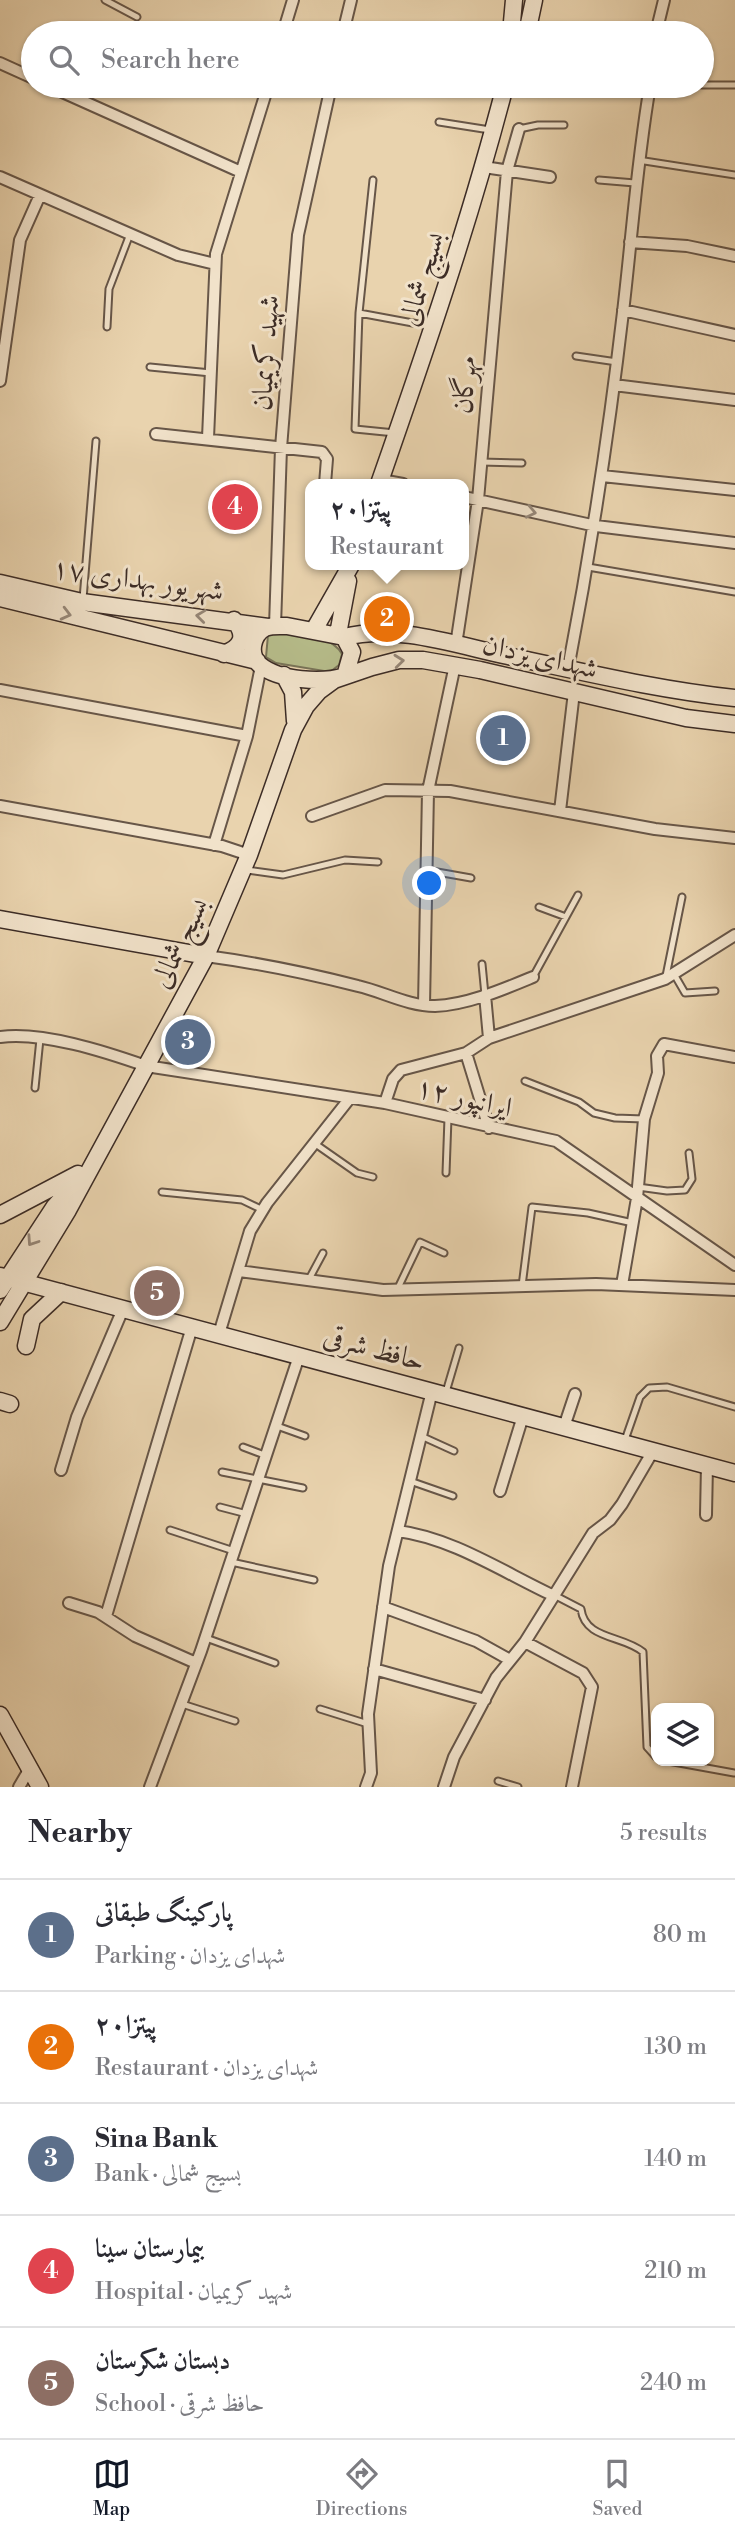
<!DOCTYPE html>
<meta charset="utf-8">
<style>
body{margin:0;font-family:"Libre Bodoni",Amiri,serif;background:#f2f2f3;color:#2b2b33}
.controls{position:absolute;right:21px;bottom:21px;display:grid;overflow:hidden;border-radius:14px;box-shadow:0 2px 5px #0004}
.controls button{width:63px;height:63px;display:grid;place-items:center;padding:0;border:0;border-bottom:2px solid #e1e1e2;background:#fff;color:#2b2b33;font:35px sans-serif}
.you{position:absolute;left:430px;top:884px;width:24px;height:24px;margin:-18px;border:5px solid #fff;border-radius:50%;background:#1a73e8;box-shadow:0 0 0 10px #1a73e833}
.badge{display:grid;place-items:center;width:46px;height:46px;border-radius:50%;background:#111827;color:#fff;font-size:23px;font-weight:700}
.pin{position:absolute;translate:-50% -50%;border:4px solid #fff;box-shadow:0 2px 7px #0006}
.popup{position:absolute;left:305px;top:479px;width:164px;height:91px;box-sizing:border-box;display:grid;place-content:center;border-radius:14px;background:#fff;filter:drop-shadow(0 2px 5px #0005);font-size:23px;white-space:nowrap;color:#7c7c81}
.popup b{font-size:26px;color:#2b2b33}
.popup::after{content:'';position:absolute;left:50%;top:100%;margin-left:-14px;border:14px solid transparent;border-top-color:#fff}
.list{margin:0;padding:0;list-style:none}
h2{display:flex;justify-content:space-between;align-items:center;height:91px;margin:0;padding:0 28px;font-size:30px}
h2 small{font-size:23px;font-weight:400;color:#7c7c81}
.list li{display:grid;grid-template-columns:46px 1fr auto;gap:21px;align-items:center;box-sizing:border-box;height:112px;padding:0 28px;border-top:2px solid #e1e1e2}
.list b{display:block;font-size:26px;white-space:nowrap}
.list p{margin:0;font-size:23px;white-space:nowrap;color:#7c7c81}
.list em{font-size:23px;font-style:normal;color:#7c7c81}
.icon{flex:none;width:38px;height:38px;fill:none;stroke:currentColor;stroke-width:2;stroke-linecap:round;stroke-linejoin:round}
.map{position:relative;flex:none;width:735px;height:1787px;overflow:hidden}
.search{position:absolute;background:#fff;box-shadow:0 2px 5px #0004;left:21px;right:21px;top:21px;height:77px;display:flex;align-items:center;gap:18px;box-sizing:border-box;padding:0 24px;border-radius:38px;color:#7c7c81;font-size:26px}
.sheet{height:651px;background:#fff}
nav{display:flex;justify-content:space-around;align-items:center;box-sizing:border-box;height:98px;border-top:2px solid #e1e1e2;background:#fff;font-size:19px;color:#7c7c81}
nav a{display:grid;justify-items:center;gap:4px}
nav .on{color:#111827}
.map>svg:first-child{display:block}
.green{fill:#b6bc8a;stroke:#797458;stroke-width:2}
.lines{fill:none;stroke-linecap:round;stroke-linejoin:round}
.lane-casing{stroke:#675648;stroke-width:9}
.street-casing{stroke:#675648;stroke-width:14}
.secondary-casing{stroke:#3c2c26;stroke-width:19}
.lane{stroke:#f1e2ca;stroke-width:5}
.street{stroke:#f1e2ca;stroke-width:10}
.secondary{stroke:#f1e2ca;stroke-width:16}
.oneway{stroke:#968778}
.labels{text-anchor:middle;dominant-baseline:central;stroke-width:6;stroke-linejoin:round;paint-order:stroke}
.street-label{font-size:28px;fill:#3c2c26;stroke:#f1e2ca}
</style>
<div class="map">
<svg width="735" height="1787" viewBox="0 0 735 1787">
<rect width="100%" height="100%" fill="#e9d3ae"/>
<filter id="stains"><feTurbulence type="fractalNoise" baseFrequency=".00286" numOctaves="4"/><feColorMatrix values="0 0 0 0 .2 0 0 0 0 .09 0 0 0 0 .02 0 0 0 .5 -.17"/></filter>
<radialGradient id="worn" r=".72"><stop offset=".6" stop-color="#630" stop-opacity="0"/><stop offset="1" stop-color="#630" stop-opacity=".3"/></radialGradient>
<path class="green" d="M279,633c22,3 51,0 63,21l-3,11 -9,7 -54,-9 -10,-6 2,-22z"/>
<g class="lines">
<defs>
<path id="lane" d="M105,0l32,17
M702,85h33
M649,86h28
M439,122l51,8
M519,129l19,-4h26
M638,160l97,15
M373,180l-14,133 70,13
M599,180l36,3
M359,313l-4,116 40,4
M107,327l2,-38 21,-55
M576,356l41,6
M150,367l61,6
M481,462l41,1
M588,567l147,25
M83,599l13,-158
M247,870l36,5 62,-15 33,2
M426,870l45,8
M539,907l27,10
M482,964l3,31
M674,974l11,19 30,-2
M666,976l16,-79
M533,977l45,-82
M525,1081l54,21 15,11 21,5 29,1
M35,1088l5,-49
M314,1143l43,30 16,4
M446,1173l2,-55
M638,1187l29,4 18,-1 7,-11 -3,-26
M162,1192l80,8 21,10
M308,1281l15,-28
M522,1286l10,-79 56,6 45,10
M397,1290l23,-48 24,11
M446,1392l13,-44
M277,1426l28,10
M421,1436l33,15
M625,1440l15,-43 9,-9 18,-1 68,20
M243,1447l24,9
M222,1472l81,16
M410,1481l43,15
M220,1507l27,7
M170,1530l64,21
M231,1562l83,18
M554,1595l27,14c4,31 42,26 62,43l4,95 9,10
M206,1638l69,25
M182,1704l53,17
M320,1709l48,15
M668,1761l66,12
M498,1781l20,6"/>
<path id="street" d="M283,33l10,-33
M343,33l8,-33
M656,33l8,-33
M0,63l33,15
M49,86l192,86
M484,167l66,10
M0,177l178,78 37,9
M630,242l57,4 48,10
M623,310l112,25
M0,381l20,-141 20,-45
M614,385l121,15
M156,434l166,18 5,7 -2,25
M208,438l8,-184 52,-168
M602,476l133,14
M381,480l22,4
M464,497l132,29 139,17
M275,626l6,-178 17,-213 33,-149
M456,645l22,-145 29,-329 12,-42
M568,669c23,-119 41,-237 55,-357 9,-76 14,-151 27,-226
M0,690l247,46
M0,806l222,40 27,9
M560,811l14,-119
M312,816l73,-26 65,1 205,38 80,9
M214,845l33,-109 14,-70
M206,956c52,7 101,17 152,30 26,6 50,20 77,20 32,-1 69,-17 98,-29
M485,995l4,43
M424,1005l4,-214 27,-126
M0,1037c42,-6 106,15 146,29l239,37 171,38 179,124
M466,1053l23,75
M385,1103l8,-24 8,-9 65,-17 23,-15 176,-59 70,-44
M239,1271l144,19 213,-6 139,6
M622,1285l15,-87 7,-79 14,-46 -1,-17 7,-12 71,13
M219,1334l31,-103 17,-28 83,-105
M564,1427l11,-33
M61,1470l16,-53 46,-108
M500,1491l23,-75
M706,1515l1,-50
M398,1531c54,7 105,41 154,64
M69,1603l29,9 37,24 61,27
M383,1607l93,34 34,19
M106,1616l86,-289
M525,1642l58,31 9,14 -20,100
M374,1669l111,31
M19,1787l10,-17
M150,1787l51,-136 98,-295
M366,1787l5,-14 -3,-59 21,-148 43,-175
M444,1787l10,-30 42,-79 29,-36 68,-109 17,-13 12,-16 31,-53"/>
<path id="secondary" d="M511,33l3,-33
M527,33l7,-33
M379,484c46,-132 91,-263 126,-398
M0,583l82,19 186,25
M0,598l257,63
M287,626l57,11 8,15 -7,24c-22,7 -66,5 -85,-11 -12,-10 -8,-30 5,-37 7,-3 15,-2 22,-2z
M314,630l37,-65
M338,634l10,-53
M344,637c53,-13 112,8 164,19 76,16 150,34 227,42
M224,654c18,-7 23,-18 10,-34
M284,675l9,17 2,29
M0,919l206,37
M0,1215l78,-41
M0,1276l735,197
M0,1290l55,-84 18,-20
M32,1319l29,-27
M0,1322l68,-112 138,-254 43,-101 44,-125 13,-24 13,-15 15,-11 38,-13 27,-7h24l57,10 206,48 49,6
M26,1346l6,-27
M0,1401l10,3
M0,1715l40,72"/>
</defs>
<use href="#lane" class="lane-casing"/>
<use href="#street" class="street-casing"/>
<use href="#secondary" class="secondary-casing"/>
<use href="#lane" class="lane"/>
<use href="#street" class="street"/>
<use href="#secondary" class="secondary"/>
</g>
<defs><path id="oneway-chevron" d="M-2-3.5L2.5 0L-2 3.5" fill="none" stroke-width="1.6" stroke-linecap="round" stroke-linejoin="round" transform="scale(1.75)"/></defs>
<g class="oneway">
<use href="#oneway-chevron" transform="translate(531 512) rotate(12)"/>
<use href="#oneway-chevron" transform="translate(66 614) rotate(14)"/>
<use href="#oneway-chevron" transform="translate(201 616) rotate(-173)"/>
<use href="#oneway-chevron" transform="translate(399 661) rotate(-6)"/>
<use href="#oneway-chevron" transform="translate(32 1241) rotate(124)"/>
</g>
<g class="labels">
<g class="street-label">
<text transform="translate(422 279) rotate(-73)">بسیج شمالی</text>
<text transform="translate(266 353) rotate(-86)">شهید کریمیان</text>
<text transform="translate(465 385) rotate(-85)">مهرگان</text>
<text transform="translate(138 580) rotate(8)">۱۷ شهریور بهداری</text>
<text transform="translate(540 657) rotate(13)">شهدای یزدان</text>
<text transform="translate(180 943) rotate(-64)">بسیج شمالی</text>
<text transform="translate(464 1098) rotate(13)">ایرانپور ۱۲</text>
<text transform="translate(374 1349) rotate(15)">حافظ شرقی</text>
</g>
</g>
<rect width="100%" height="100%" filter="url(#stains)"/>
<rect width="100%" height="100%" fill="url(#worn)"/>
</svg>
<div class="controls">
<button><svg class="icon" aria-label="layers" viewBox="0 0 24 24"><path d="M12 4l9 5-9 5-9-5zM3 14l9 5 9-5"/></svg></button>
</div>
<div class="you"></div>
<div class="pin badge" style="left:503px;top:738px;background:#5c6f8a">1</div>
<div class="pin badge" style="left:387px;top:619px;background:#e8710a">2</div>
<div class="popup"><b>پیتزا۲۰</b>Restaurant</div>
<div class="pin badge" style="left:188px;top:1042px;background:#5c6f8a">3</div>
<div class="pin badge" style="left:235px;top:507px;background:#e0444e">4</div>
<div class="pin badge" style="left:157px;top:1293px;background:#8d6e63">5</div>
<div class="search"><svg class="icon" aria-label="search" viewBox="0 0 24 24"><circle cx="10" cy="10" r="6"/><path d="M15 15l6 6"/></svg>Search here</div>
</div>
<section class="sheet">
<h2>Nearby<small>5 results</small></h2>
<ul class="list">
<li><span class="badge" style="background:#5c6f8a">1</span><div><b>پارکینگ طبقاتی</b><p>Parking · شهدای یزدان</p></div><em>80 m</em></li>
<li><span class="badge" style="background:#e8710a">2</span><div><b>پیتزا۲۰</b><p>Restaurant · شهدای یزدان</p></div><em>130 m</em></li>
<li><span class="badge" style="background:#5c6f8a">3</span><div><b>Sina Bank</b><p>Bank · بسیج شمالی</p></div><em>140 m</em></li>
<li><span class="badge" style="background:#e0444e">4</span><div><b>بیمارستان سینا</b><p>Hospital · شهید کریمیان</p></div><em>210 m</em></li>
<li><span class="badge" style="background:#8d6e63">5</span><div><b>دبستان شکرستان</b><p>School · حافظ شرقی</p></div><em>240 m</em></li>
</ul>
</section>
<nav>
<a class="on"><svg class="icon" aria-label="map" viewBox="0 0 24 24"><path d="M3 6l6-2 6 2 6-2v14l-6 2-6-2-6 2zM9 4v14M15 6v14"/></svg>Map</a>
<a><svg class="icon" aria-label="directions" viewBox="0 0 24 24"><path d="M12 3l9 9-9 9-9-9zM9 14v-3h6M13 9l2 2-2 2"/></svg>Directions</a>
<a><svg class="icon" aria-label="saved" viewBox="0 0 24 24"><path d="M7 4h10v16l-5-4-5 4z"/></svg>Saved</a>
</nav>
